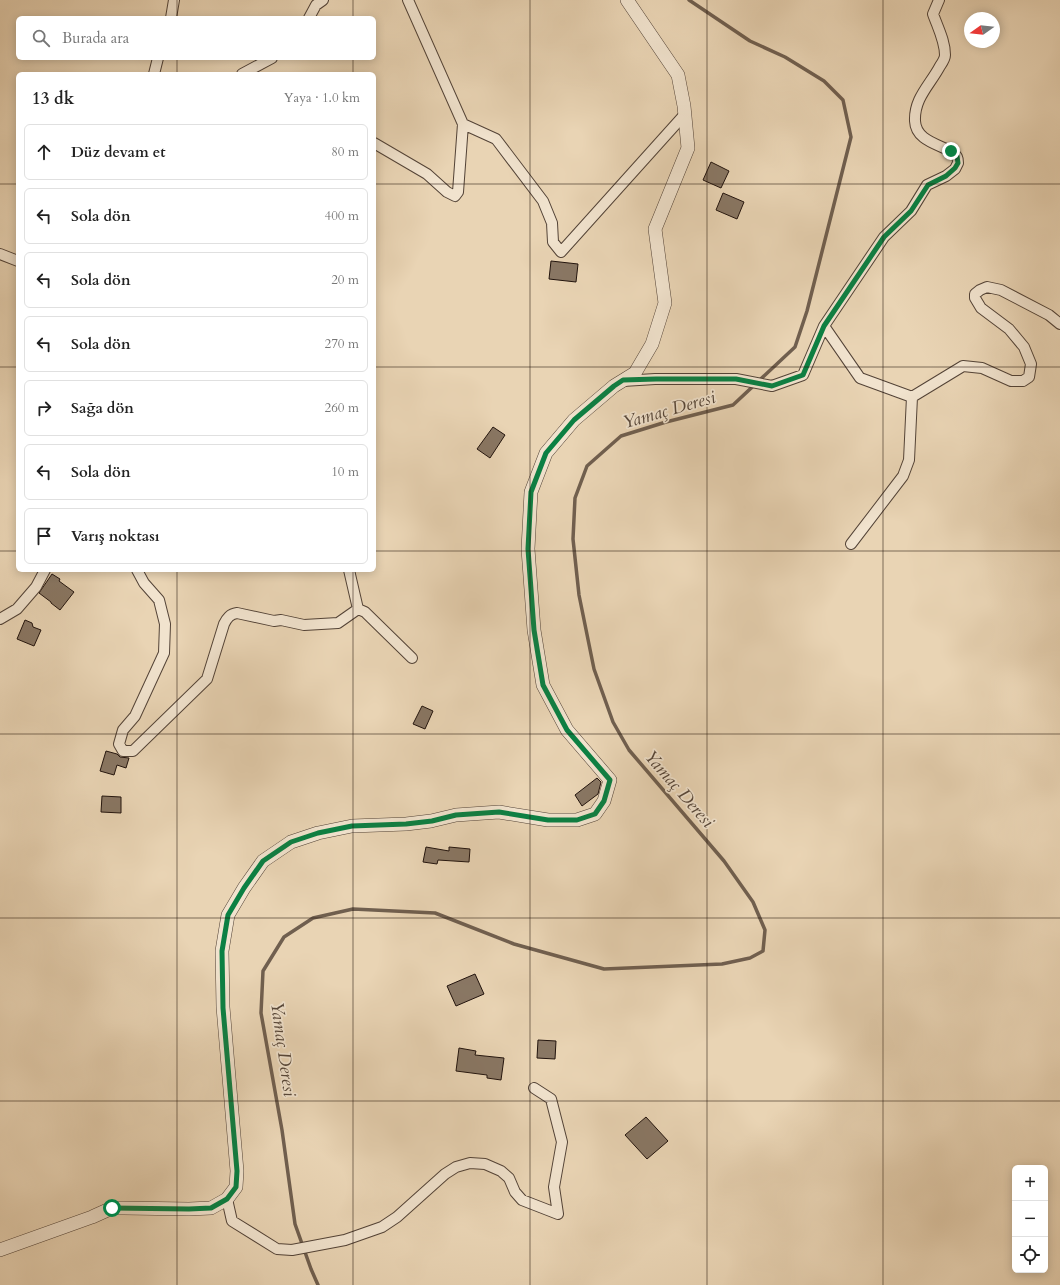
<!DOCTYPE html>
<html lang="tr">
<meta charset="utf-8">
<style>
body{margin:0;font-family:Cardo,serif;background:#f6f6f6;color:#222}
.controls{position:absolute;right:12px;bottom:12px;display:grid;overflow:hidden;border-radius:6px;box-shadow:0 2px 10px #0003}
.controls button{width:36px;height:36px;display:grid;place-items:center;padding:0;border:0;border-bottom:1px solid #e0e0e0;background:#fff;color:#222;font:20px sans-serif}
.compass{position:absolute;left:964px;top:12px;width:36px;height:36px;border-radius:50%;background:#fff;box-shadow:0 2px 10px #0003;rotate:255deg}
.stop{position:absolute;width:12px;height:12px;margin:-9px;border:3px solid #0b8043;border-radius:50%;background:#fff}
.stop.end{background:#0b8043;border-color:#fff;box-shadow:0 1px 4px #0008}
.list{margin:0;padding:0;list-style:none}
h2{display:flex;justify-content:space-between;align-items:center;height:52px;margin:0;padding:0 16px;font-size:17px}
h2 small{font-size:13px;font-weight:400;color:#767676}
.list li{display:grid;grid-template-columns:26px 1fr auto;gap:12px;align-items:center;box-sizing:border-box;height:56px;margin:0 8px 8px;padding:0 8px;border:1px solid #e0e0e0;border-radius:6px}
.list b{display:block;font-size:15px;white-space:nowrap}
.list em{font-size:13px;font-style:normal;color:#767676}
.icon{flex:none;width:22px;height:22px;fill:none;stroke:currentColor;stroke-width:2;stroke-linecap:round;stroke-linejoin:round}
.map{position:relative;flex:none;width:1060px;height:1285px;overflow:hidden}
.search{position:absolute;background:#fff;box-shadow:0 2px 10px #0003;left:16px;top:16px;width:360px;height:44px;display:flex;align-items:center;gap:10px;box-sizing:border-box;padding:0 14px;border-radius:6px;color:#767676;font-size:15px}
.panel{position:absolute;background:#fff;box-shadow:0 2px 10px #0003;left:16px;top:72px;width:360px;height:500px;border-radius:6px}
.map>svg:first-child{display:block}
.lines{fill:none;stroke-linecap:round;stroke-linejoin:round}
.stream{stroke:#705f4f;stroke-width:3.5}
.building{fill:#897764;stroke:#21130d}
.minor-casing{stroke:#534337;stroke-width:12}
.tertiary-casing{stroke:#534337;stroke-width:14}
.minor{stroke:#f1e3ce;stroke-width:10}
.tertiary{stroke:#f1e3ce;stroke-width:13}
.route{stroke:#0b8043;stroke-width:5}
.grid{fill:none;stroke:#21130d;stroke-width:1;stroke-opacity:0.55}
.labels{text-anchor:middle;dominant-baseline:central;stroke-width:3.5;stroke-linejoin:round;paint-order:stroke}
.water-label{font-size:18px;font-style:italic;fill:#564639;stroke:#f1e3ce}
</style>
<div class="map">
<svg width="1060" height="1285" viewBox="0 0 1060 1285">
<rect width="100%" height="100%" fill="#e9d4b4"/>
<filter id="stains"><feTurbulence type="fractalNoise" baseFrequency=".005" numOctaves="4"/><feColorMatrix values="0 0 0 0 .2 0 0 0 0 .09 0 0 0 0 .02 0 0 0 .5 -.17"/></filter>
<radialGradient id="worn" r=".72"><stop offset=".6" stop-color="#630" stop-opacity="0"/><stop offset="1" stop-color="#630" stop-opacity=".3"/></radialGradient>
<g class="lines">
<path class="stream" d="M318,1285l-7,-16 -16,-45 -13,-94 -21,-117 2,-42 21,-34 29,-19 40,-9 82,4 79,31 90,25 118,-5 28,-6 13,-7 2,-21 -12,-28 -29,-41 -95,-111 -16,-28 -19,-53 -15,-74 -6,-56 2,-41 12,-32 34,-30 45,-14 67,-17 62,-58 12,-36 44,-174 -8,-37 -19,-19 -39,-24 -35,-16 -61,-41"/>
</g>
<path class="building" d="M711,162l18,9 -8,17 -18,-8z
M723,193l21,9 -7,17 -21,-9z
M551,261l27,3 -2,18 -27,-3z
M493,427l12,8 -15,23 -13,-9z
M52,574l8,5 -1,2 15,11 -14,18 -9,-7v-1l-12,-9z
M25,620l7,3 1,4 8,3 -7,16 -17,-7z
M422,706l11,5 -8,18 -12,-5z
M106,751l11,3 3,3 9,1 -3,10 -9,-3 -3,10 -14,-4z
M597,778l4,4 -3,12 -16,12 -7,-11z
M102,796l19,1v16l-20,-1z
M426,847l23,4v-4l21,2 -1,13 -31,-2 -1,4 -14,-2z
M475,974l9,20 -28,12 -9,-20z
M538,1040l18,1 -1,18 -18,-1z
M459,1048l17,3 -1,4 29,3 -3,22 -14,-2v-3l-31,-4z
M646,1117l22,24 -21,18 -22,-24z"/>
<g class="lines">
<defs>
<path id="minor" d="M171,18l3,-18
M309,18l7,-13 7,-5
M154,74l4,-16
M242,74l30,-16
M463,124l33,15 47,62 9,22 1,19 8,10 124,-138
M374,143l53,31 20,18 8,4 3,-4 5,-68 -55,-124
M0,254l18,7
M824,326l36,52 52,19
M623,381l32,-2h81l36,7 31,-11 21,-49 60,-89 27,-26 16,-26 19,-9 9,-7 3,-6c0,-2 0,-4 -1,-6 -7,-12 -41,-12 -42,-36 -1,-23 15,-36 25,-55 2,-3 5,-7 5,-11 0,-14 -7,-27 -12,-41l6,-14
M912,397l51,-31 19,2 29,13h12l6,-4 2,-13 -7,-17 -15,-18 -28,-21 -6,-10v-4l5,-4 7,-3 14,3 48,25 11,9
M851,544l52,-68 6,-16 3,-63
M137,570l7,13 15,17 6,24 -1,29 -29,63 -12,14 -4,14 4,7h10l74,-72 17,-55c3,-6 6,-10 13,-11l37,8 7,-1 23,5 34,-2 20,-14
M349,570l9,39
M358,609l7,3 47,46
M0,619l17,-10 19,-22 9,-17
M227,1199l5,22 45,28 15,1 53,-10 37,-13 15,-10 48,-43 11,-7 14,-4 15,1 16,7 8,7 6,14 7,8 36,14 -4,-27 8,-45 -11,-43 -17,-11"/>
<path id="tertiary" d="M0,1250l92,-33 20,-9h12l65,1 22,-1 16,-9 9,-12 1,-16 -14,-164 -1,-56 6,-36 16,-27 19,-27 28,-19 27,-9 34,-7 54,-2 25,-3 25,-6 43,-3 49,8h29l18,-6 9,-13 6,-21 -43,-50 -24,-45 -9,-55 -6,-81 3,-57 15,-39 28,-33 40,-34 21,-13 17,-29 13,-41 -10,-74 33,-81 -4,-42 -6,-31 -51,-75"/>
</defs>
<use href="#minor" class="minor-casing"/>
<use href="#tertiary" class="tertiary-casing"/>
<use href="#minor" class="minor"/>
<use href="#tertiary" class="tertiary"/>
</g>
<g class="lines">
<path class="route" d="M112,1208l77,1 22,-1 16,-9 9,-12 1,-16 -14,-163 -1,-57 6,-36 16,-27 19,-27 28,-19 27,-9 34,-7 54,-2 26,-3 24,-6 43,-3 49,8h29l18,-6 9,-13 6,-21 -43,-50 -24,-45 -9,-55 -6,-81 3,-57 15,-39 28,-33 40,-34 9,-6 33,-1h80l36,7 31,-11 21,-49 60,-89 27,-26 17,-26 18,-9 9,-8 3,-5 -1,-7 -6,-5"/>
</g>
<path class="grid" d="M177,0v18M353,0v18M530,0v1285M707,0v1285M883,0v1285M177,58v16M353,58v16M0,184h18M374,184h686M0,367h18M374,367h686M0,551h18M374,551h686M177,570v715M353,570v715M0,734h1060M0,918h1060M0,1101h1060"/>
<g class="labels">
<g class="water-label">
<text transform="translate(669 410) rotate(-16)">Yamaç Deresi</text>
<text transform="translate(679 789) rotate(49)">Yamaç Deresi</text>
<text transform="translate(283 1049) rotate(82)">Yamaç Deresi</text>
</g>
</g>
<rect width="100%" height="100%" filter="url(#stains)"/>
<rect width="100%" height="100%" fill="url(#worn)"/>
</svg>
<div class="controls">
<button>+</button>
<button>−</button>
<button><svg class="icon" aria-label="locate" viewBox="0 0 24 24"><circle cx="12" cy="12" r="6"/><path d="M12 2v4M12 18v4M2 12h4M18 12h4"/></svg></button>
</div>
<svg class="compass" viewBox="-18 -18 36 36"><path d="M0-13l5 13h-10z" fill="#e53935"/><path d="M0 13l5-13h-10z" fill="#767676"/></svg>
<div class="stop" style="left:112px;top:1208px"></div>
<div class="stop end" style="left:951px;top:151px"></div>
<div class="search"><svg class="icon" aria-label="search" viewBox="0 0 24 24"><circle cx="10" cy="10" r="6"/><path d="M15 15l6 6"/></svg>Burada ara</div>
<section class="panel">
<h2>13 dk<small>Yaya · 1.0 km</small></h2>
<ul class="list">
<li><svg class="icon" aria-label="ahead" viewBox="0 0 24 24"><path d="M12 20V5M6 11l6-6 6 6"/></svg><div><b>Düz devam et</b></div><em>80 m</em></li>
<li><svg class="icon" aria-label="left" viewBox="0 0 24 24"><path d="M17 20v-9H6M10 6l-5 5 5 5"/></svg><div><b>Sola dön</b></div><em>400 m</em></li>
<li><svg class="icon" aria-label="left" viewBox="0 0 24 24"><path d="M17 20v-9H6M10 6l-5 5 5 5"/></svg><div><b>Sola dön</b></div><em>20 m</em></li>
<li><svg class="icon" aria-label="left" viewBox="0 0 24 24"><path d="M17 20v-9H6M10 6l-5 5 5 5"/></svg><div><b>Sola dön</b></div><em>270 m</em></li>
<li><svg class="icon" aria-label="right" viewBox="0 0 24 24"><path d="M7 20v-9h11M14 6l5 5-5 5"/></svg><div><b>Sağa dön</b></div><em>260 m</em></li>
<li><svg class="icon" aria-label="left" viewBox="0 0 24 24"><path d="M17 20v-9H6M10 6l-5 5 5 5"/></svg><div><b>Sola dön</b></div><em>10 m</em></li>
<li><svg class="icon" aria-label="arrive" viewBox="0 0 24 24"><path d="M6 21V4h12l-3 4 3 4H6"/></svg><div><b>Varış noktası</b></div></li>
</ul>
</section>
</div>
